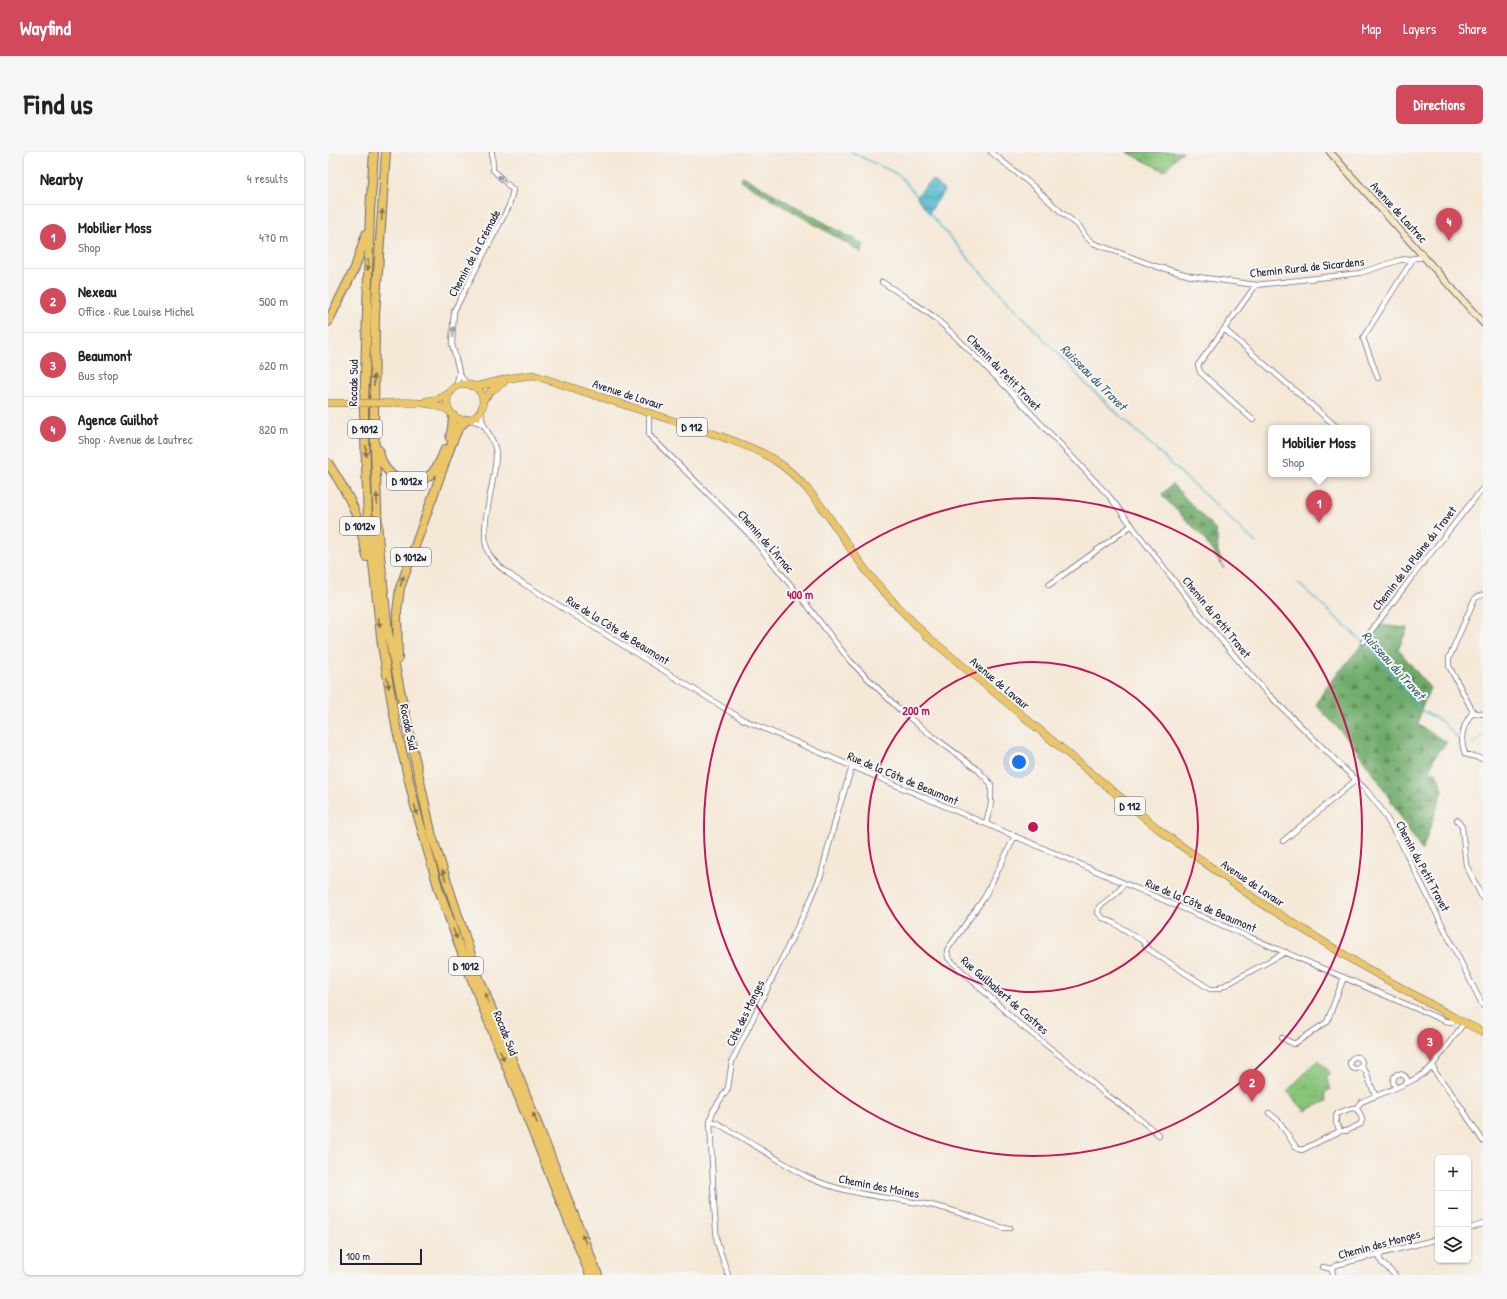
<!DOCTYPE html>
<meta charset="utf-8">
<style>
body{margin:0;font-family:"Patrick Hand",sans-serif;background:#f6f6f6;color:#222}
.controls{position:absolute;right:12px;bottom:12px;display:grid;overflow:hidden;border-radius:6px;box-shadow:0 1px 3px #0004}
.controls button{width:36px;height:36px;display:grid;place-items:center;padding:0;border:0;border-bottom:1px solid #e0e0e0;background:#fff;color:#222;font:20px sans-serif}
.scale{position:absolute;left:12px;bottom:10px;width:82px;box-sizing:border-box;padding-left:4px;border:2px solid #22223b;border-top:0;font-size:11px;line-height:14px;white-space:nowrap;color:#22223b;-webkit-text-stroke:3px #f6f6f2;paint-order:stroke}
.you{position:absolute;left:691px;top:610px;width:14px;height:14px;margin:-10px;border:3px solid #fff;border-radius:50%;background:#1a73e8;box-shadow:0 0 0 6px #1a73e833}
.badge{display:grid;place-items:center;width:26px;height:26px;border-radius:50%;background:#d1495b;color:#fff;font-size:13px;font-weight:700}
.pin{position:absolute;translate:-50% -33px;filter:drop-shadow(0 1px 2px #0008)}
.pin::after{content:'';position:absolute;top:21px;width:14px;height:12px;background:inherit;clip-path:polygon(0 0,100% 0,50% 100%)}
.popup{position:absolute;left:940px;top:273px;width:102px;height:52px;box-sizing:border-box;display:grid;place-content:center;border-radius:6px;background:#fff;filter:drop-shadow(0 1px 3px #0005);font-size:13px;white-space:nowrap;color:#767676}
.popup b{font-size:15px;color:#222}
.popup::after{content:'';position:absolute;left:50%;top:100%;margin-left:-8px;border:8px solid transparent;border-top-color:#fff}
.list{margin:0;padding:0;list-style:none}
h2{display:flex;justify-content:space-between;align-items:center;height:52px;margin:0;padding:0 16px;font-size:17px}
h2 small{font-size:13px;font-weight:400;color:#767676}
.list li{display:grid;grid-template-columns:26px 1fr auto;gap:12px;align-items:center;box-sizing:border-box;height:64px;padding:0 16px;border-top:1px solid #e0e0e0}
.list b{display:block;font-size:15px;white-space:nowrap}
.list p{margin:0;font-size:13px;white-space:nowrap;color:#767676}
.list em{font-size:13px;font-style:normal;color:#767676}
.icon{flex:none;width:22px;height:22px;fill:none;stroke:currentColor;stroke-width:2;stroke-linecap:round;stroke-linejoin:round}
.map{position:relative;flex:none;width:1155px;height:1123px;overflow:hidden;border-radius:6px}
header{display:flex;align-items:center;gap:24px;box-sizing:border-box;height:56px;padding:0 20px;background:#d1495b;color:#fff}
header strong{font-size:19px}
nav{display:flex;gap:22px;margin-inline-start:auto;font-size:14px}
.intro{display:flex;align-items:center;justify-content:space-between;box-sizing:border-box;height:96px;padding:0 24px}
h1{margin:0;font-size:28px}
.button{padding:10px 18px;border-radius:6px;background:#d1495b;color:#fff;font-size:14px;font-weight:700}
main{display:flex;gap:24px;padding:0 24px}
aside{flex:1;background:#fff;border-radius:6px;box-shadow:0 1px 3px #0004}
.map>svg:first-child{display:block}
.grass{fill:url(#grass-tufts);stroke:#56735a}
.forest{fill:url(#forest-firs);stroke:#486652}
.water{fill:url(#water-waves);stroke:#386c84}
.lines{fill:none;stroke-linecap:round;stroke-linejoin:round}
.stream{stroke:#4eb6cc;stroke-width:1.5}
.street-casing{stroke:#6c6772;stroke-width:6}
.secondary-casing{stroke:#6c6772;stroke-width:8}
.primary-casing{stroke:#6c6772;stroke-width:8}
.highway-casing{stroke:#6c6772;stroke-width:10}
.street{stroke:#fff;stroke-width:4.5}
.secondary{stroke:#f7e8c3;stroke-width:6}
.primary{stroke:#ebc669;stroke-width:7}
.highway{stroke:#ebc669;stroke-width:8}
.primary-bridge-casing{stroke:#6c6772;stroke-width:8;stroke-linecap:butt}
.primary-bridge{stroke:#ebc669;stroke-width:7}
.oneway{fill:#9c9ca7}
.oneway2{fill:#867452}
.ring{fill:none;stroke:#c2185b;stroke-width:2}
.labels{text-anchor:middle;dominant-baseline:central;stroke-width:4;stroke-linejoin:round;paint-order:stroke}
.shield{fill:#f6f6f2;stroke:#626272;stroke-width:1}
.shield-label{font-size:11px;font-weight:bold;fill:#22223b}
.street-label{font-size:12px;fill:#22223b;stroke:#f6f6f2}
.water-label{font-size:13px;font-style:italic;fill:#345d75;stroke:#f6f6f2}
.centre{fill:#c2185b;stroke:#f6f6f2;stroke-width:2}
.ring-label{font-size:12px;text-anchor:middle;font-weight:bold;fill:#c2185b;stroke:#f6f6f2;stroke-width:4;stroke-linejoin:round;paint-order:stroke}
</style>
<header>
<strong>Wayfind</strong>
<nav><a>Map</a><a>Layers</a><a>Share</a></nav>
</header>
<div class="intro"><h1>Find us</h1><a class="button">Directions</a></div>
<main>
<aside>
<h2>Nearby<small>4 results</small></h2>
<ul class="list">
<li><span class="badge">1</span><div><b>Mobilier Moss</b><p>Shop</p></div><em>470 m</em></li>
<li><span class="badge">2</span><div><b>Nexeau</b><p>Office · Rue Louise Michel</p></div><em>500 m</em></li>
<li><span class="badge">3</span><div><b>Beaumont</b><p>Bus stop</p></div><em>620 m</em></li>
<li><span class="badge">4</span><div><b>Agence Guilhot</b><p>Shop · Avenue de Lautrec</p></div><em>820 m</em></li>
</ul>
</aside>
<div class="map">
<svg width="1155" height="1123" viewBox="0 0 1155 1123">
<defs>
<pattern id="grass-tufts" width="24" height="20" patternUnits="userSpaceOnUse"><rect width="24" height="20" fill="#89c479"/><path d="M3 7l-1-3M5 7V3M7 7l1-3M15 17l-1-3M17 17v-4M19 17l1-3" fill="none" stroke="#76a86a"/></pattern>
<pattern id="forest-firs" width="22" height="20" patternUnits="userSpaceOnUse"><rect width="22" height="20" fill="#6eaa69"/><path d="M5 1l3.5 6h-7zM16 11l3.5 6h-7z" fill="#5a8a58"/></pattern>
<pattern id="water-waves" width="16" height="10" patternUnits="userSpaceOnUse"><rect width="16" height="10" fill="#4eb6cc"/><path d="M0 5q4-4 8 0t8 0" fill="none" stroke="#4094a7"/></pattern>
</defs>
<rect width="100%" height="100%" fill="#f6f6f2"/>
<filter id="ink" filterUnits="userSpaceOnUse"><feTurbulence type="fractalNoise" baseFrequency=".025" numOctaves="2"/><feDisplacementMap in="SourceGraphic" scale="8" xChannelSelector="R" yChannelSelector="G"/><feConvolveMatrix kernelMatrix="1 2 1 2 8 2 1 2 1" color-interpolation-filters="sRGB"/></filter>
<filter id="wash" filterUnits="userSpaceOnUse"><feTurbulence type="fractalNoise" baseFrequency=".012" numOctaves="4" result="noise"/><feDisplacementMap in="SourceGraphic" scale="16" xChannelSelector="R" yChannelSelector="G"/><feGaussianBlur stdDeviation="0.9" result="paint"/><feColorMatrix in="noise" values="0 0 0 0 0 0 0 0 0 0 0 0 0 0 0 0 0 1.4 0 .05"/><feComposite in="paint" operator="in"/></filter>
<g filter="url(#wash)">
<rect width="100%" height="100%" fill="#f5e8d7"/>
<path class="grass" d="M799,0h56l-4,2 -15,17z
M990,908l13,13 -5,3 5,13 -7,4 3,8 -22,10 -18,-20z"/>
<path class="forest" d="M414,24l122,69 -3,7 -120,-71z
M844,332l43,45 2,7 1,15 6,18 -22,-33 -41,-41z
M1051,473l29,3 -10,21 32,39 -9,22 -3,15 29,17 -13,16 -4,13 6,1 7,18 -21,61 -44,-71 -30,-41 -32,-34 10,-18z"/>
<path class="water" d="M603,28l6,3 7,8 -15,22 -12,-15v-2z"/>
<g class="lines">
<path class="stream" d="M523,0l48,23 18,21
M601,61l48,55 109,116 170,159
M970,431l77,70 46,57 20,11 19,19
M1146,591l9,-8"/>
</g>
</g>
<g filter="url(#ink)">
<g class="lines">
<defs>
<path id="street" d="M663,0l42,34 28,26 18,14 7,11 7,6 62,23 36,10 65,9 104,-12 40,-13 24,-3
M554,130l28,18 24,17 21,19 58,58 96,102 93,121 47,56 18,20 99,97 15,19 19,32 83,165
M896,177l114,99
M1050,226l-15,-40 50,-79
M141,233l-7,-7 -3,-7 -7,-27 2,-33 55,-105 4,-16 -20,-20 -1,-18
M128,235l3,-13
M154,257c-4,17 14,28 14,45 0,28 -19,76 -7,100 6,11 18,18 27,25l226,140 703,302 8,1 2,-4
M321,261v22l99,98 59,72 43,56 51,50 30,24 46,34 14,15v20l-5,19
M143,268l7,2 6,4
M925,268l-53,-48 -2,-7 58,-80
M721,433l83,-60
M1155,443l-6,2 -3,3 -25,58v8l22,42 4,5 8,1
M1035,490l52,-69 68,-85
M1145,560c-10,12 -14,27 -8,42l18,5
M1129,668l5,7 4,38 17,34
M687,684l-31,62 -37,52 1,8 70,65 54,42 32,28 27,19 28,23
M955,689l74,-62
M796,731c-4,10 -17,17 -25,24l-1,6 5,5 9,4 31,19 5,8 62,40h8l68,-37
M1136,871l-31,42 2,7 20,26 28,43
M954,886l12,6 33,-22 17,-45
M1022 911a6 6 0 1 1 12 0a6 6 0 1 1-12 0Z
M1033,914l5,6 9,23
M1067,935l-2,-5 1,-5 3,-3c7,0 9,2 11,8
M1024,956c7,0 8,6 10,11l-1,5 -15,7h-6l-4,-8v-7l2,-3z
M1028,956l5,-6c18,-8 62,-22 72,-37
M941,961l10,8 16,25 3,3 4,1 38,-19
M382,969l7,2 90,54c41,19 85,20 128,29 23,5 46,15 69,22h6
M1140,1077l15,-5
M1051,1103l2,7 14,13
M995,1115l9,2
M400,1123l-11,-33 -3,-38 -4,-83 3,-10 15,-23 4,-27 5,-10 75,-154 9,-22 16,-61 15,-47
M1005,1123l-1,-6 4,-4 102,-26"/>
<path id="secondary" d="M1002,0l153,171"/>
<path id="primary" d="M119 250a18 18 0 1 1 36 0a18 18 0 1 1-36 0Z
M144,234h6l33,-8 22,-3 187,61c18,7 37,13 53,23 43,27 65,76 95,114 18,23 39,43 60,64l234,195 96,69 101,63 96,54 28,14
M155,248l8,-9 13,-9
M98,249l13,-2 12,-7
M0,251h22
M60,251c21,-1 43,-2 62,8"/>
<path id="highway" d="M46,0l-4,60 -6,198 4,108 14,127 14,81 19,80 24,84 29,80 122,305
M58,0l-11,163 -1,104 4,117 10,96 15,72 29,132 44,134 122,305
M0,170l27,-54 11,-34
M122,286l2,-10 1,-12
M51,298c3,19 15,33 35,30 3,0 7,0 10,-1 11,-5 17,-20 21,-30
M0,311c10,16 21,32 27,49 6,15 9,30 12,45
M70,507l-1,-47 3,-24 52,-145 7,-16 8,-7"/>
</defs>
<use href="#street" class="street-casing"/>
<use href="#secondary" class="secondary-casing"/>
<use href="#primary" class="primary-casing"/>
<use href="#highway" class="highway-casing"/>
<use href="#street" class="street"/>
<use href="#secondary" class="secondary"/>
<use href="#primary" class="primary"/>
<use href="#highway" class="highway"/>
<defs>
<path id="primary-bridge" d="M22,251h38"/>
</defs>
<use href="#primary-bridge" class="primary-bridge-casing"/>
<use href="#primary-bridge" class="primary-bridge"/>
</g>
<defs><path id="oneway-solid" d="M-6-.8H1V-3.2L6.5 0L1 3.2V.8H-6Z"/></defs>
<g class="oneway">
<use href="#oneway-solid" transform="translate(174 27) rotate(-136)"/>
<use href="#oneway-solid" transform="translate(125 180) rotate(-86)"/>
</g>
<g class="oneway2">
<use href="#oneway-solid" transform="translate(54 63) rotate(-86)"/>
<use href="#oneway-solid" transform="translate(40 113) rotate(92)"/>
<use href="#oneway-solid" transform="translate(46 228) rotate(-90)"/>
<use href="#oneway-solid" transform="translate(38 299) rotate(88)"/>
<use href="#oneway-solid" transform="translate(49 347) rotate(-92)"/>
<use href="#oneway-solid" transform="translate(74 429) rotate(-72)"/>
<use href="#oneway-solid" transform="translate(51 470) rotate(83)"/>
<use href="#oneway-solid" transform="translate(60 531) rotate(80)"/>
<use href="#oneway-solid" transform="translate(88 658) rotate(74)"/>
<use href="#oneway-solid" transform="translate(116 723) rotate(-108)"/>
<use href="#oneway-solid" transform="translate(127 782) rotate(70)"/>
<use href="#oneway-solid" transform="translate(159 846) rotate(-112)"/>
<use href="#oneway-solid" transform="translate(174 903) rotate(68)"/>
<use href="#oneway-solid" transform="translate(207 966) rotate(-112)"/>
<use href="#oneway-solid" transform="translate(256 1087) rotate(-112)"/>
</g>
</g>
<g class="ring">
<circle cx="705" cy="675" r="165"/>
<circle cx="705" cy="675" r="329"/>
</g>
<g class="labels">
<g class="shield">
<rect x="349" y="266" width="30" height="18" rx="3"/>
<rect x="20" y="268" width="34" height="18" rx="3"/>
<rect x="59" y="320" width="40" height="18" rx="3"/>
<rect x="12" y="365" width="40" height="18" rx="3"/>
<rect x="63" y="396" width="40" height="18" rx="3"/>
<rect x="787" y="645" width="30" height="18" rx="3"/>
<rect x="121" y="805" width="34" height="18" rx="3"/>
</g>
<g class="shield-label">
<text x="364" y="275">D 112</text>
<text x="37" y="277">D 1012</text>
<text x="79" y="329">D 1012x</text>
<text x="32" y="374">D 1012v</text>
<text x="83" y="405">D 1012w</text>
<text x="802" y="654">D 112</text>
<text x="138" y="814">D 1012</text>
</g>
<g class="street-label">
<text transform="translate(1071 60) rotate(48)">Avenue de Lautrec</text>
<text transform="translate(146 101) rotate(-62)">Chemin de la Crémade</text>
<text transform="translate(979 115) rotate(-6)">Chemin Rural de Sicardens</text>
<text transform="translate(676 220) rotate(46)">Chemin du Petit Travet</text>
<text transform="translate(25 231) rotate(-89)">Rocade Sud</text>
<text transform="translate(300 242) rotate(18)">Avenue de Lavaur</text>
<text transform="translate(438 389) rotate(49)">Chemin de l'Arnac</text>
<text transform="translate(1086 406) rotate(-52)">Chemin de la Plaine du Travet</text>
<text transform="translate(889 465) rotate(51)">Chemin du Petit Travet</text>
<text transform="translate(290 478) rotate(32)">Rue de la Côte de Beaumont</text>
<text transform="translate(672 531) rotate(40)">Avenue de Lavaur</text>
<text transform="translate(81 575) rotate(78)">Rocade Sud</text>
<text transform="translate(575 626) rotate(23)">Rue de la Côte de Beaumont</text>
<text transform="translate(1095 714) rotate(62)">Chemin du Petit Travet</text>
<text transform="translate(925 731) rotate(34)">Avenue de Lavaur</text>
<text transform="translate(873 753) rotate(23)">Rue de la Côte de Beaumont</text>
<text transform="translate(677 843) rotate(41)">Rue Guilhabert de Castres</text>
<text transform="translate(417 861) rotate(-64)">Côte des Monges</text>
<text transform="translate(178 881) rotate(68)">Rocade Sud</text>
<text transform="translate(551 1034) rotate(11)">Chemin des Moines</text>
<text transform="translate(1051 1092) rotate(-15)">Chemin des Monges</text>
</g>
<g class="water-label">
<text transform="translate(766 225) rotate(45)">Ruisseau du Travet</text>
<text transform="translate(1066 513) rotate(48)">Ruisseau du Travet</text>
</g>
</g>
<circle cx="705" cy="675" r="6" class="centre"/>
<g class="ring-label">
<text x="472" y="447">400 m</text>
<text x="588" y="563">200 m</text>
</g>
</svg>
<div class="controls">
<button>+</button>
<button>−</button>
<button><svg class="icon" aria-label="layers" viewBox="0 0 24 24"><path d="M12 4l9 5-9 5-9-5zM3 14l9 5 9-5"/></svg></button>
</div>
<div class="scale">100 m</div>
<div class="you"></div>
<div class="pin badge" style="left:991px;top:371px">1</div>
<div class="popup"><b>Mobilier Moss</b>Shop</div>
<div class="pin badge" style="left:924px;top:950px">2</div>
<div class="pin badge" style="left:1102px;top:909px">3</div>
<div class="pin badge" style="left:1121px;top:89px">4</div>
</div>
</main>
